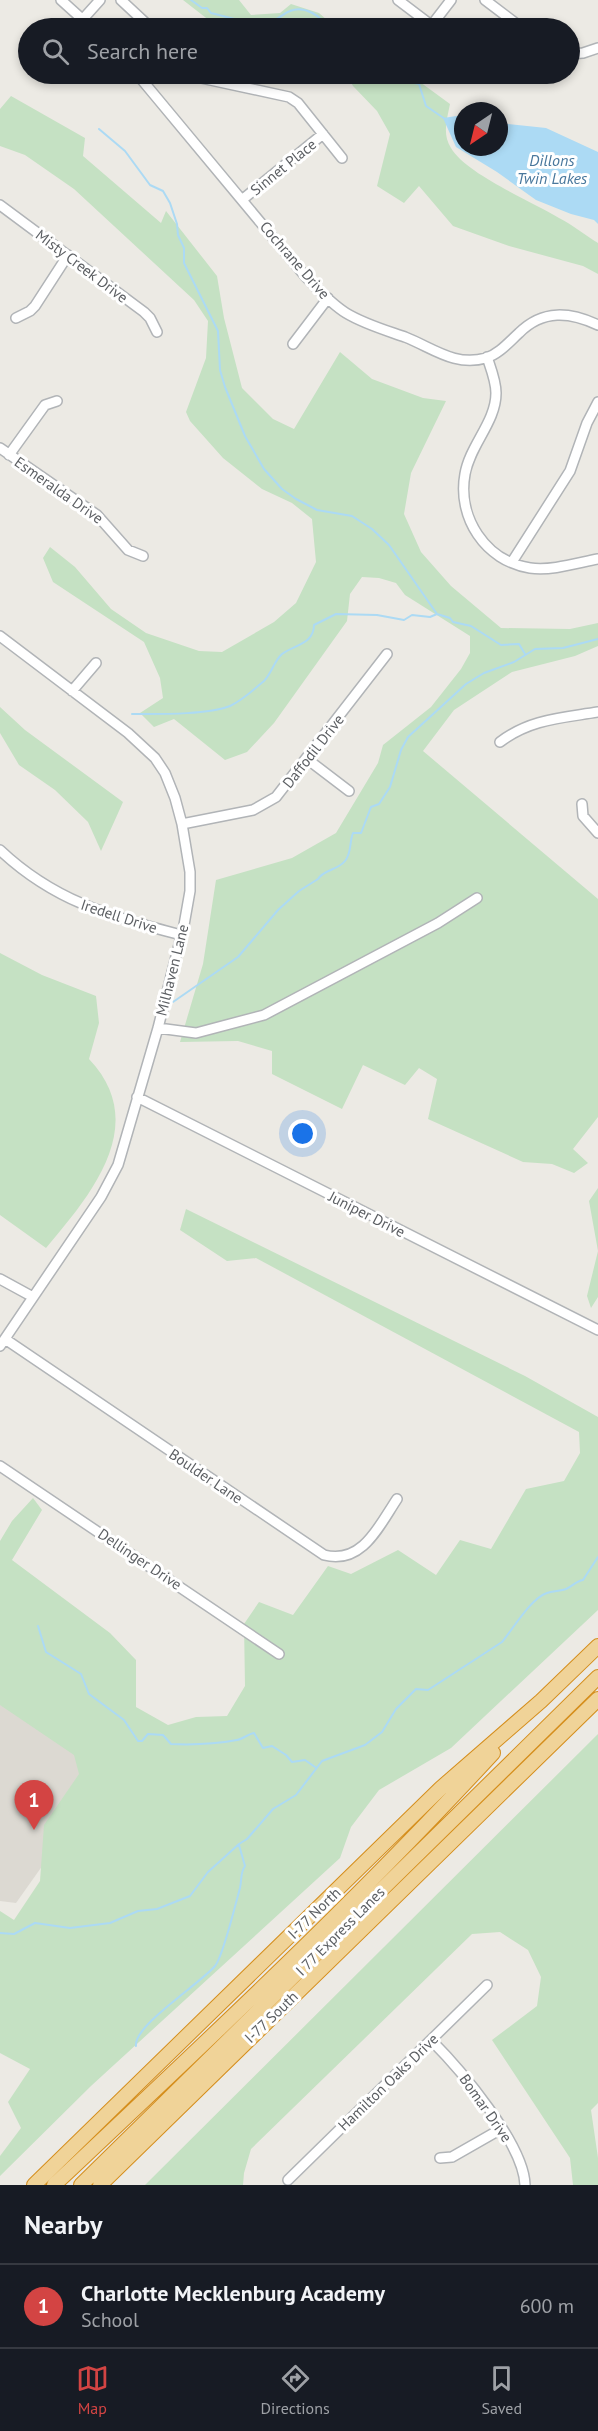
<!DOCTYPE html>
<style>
body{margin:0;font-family:"PT Sans",sans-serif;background:#242831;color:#f1f3f6}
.compass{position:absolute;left:454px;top:102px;width:54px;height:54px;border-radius:50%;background:#171b24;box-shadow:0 3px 9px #0003;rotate:215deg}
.you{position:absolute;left:303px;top:1134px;width:21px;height:21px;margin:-15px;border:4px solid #fff;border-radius:50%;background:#1a73e8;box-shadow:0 0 0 9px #1a73e833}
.badge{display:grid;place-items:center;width:39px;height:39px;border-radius:50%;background:#d34443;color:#fff;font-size:20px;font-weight:700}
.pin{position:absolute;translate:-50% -50px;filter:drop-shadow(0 2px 3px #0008)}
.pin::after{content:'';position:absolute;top:32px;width:21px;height:18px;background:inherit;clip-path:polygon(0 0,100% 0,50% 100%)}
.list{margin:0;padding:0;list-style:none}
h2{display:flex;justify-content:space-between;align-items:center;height:78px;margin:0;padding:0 24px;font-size:26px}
h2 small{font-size:20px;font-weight:400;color:#9ea1a6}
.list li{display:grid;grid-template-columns:39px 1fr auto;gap:18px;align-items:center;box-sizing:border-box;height:84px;padding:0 24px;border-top:2px solid #363941}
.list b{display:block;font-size:22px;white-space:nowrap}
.list p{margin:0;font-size:20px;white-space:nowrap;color:#9ea1a6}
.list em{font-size:20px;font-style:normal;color:#9ea1a6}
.icon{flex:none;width:33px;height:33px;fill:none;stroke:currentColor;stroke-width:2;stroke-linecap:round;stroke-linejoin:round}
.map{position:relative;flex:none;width:598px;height:2185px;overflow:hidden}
.search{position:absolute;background:#171b24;box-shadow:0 3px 9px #0003;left:18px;right:18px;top:18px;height:66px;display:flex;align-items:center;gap:15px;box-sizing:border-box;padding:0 21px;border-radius:33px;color:#9ea1a6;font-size:22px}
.sheet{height:162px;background:#171b24}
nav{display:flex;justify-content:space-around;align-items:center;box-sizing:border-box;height:84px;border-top:2px solid #363941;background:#171b24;font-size:16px;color:#9ea1a6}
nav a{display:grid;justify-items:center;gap:3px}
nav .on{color:#d34443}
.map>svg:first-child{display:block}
.education{fill:#dcd9d2}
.green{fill:#c5e1c3}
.water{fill:#acdaf4}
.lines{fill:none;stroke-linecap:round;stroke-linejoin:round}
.stream{stroke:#acdaf4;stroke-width:2}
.minor-casing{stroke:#b1b4b7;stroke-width:12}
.highway-casing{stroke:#d58e1c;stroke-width:16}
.minor{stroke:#fff;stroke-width:9}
.highway{stroke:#f0d398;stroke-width:14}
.labels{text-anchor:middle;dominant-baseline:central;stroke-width:6;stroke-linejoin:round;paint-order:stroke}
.street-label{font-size:15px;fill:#5c5f63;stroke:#fff}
.water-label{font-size:16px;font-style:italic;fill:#48779c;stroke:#fff}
</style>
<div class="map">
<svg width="598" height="2185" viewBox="0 0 598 2185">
<rect width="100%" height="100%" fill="#eceae4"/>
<path class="education" d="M0,1679l118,80 -102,144 -16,-2z"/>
<path class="green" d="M183,0h56l12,15 29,-2 11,-9 28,9 17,15h-117z
M346,74h63l41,30c-3,15 -8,30 1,44 15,26 82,54 108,70 14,7 26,17 39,25v31l-15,-8 -74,-20 -56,-20 -34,-40 -15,17 -27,-17 13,-52 -13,-23 -24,-25z
M11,96l74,42 -2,18 78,67 5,-12 51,65 7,42 18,70 31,31 21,10 46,-77 32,27 51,19 23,3 -35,72 -7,41 17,38 30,34 50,42 69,1 28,-6v23l-23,10 -63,16 -58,38 -31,41 175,148v218l-25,32 15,14 -14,10 -22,-9 -29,-2 -95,-43 9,-40 -18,-11 -14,17 -42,-20 -21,44 -70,-35v-23l-34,-10 -58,1 23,-78 13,-84 76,-22 44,-25 42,-70 5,-18 48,-38 30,-38 9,-16v-17l-65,-41 -9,-12 -17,-5 -17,-1 -12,17 -3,27 -73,102 -27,29 -22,8 -51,-41 -20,8 -14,-14 23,-15 -3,-20 -16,-36 -91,-60 -10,-24 7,-11 25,20 36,42 35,24 53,18 23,1 52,-30 22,-19 20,-41 -4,-43 -20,-16 -30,-14 -39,-31 -33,-37 -4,-9 20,-54 2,-37 -14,-21 -120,-111 -49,-34 -25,-9v-37z
M0,707l25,23 98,72 -22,49 -13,-29 -33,-32 -36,-25 -19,-32z
M0,953l42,22 54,21 3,27 -10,36c62,65 2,136 -43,189l-46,-33z
M598,1188v109l-7,11 -4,-12 11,-45 -9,-50z
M186,1209l339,167 73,41v193l-147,138 -72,42 -28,37 -11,31 -249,228 -91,90v-20l21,-28 -13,-26 22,-33 -30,-16v-142l14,9 26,-39 4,-56 35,-51 -5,-19 -74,-50v-164l12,-20 21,-23 9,12 -30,50 98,73 26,27v47l32,18 28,-8 31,-1 18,-30 -1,-62 15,-22 34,13 35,-49 23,8 47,-24 38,25 24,-35 31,9 35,-60 38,-8 16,-28 -1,-21 -323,-174 -29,3 -47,-31z
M598,1734v369l-7,7 7,48v27h-25l-3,-27 -78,-118 45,-34 4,-29 -13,-27 -28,-18 -28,2 -221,215 -7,24 -1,12h-98z"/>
<path class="water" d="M463,115v32h36v-24l47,5 52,24v72l-4,-4 -23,-6 -35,-14 -39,-28 -41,-25 -13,-29z"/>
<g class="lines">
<path class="stream" d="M191,0l11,8h5l4,5 43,11c8,-5 11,-2 19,-4 6,-1 11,-7 17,-9 14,-6 32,5 37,17
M405,74l5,8 9,2 7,22 19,13
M99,129l26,22 25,34 13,6 7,12 7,21 1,11 6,13v15l34,68 2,39 5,17 20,49 19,33 18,20 14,10 21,11 35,6 20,13 17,16 48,69
M132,714c26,0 75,1 98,-8 13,-6 23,-16 34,-25 8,-8 10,-20 18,-27 12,-9 32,-10 32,-29l22,-11 41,1 27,5 8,-5 18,2 7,-3 13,4 3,4 18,4 30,19 18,-1 6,10
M173,1002l65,-45 40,-47 21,-19 19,-12c5,-9 20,-9 27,-18 7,-9 4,-18 8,-28h8l10,-26 8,-3 11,-17 11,-37 7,-13 58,-53 18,-11 30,-11 21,-13 28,-1 35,-9
M38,1626l8,26 35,22 8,20 35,26 14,21h4l6,-7 15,1 8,9c21,1 44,0 66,-4 6,-1 11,-6 17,-7l9,15 9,-2 14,9 6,7 13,-2 10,7
M0,1933l14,1 21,-11 35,5 40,-5 28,-12 19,-2 33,-13 18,-24 31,-28 8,-5 26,-30 23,-14 26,-34 43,-16 17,-13 14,-23 20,-20 12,1 74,-48c11,-13 29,-44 45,-49 6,-2 14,-2 19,-4 7,-3 10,-8 17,-9l15,-23
M136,2046c-3,-20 65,-63 79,-80 8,-9 21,-64 25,-78 2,-9 0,-15 5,-22l-6,-21"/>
<defs>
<path id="minor" d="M61,0l31,28
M121,0l30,28
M398,0l37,28
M485,0l37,28
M82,20l18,-20
M431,26l20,-26
M570,54l13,-1 15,-5
M137,74l168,202c13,13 25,27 41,37 18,11 39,17 59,24 28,11 50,30 81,21 13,-4 23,-16 33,-25 24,-24 51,-21 79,-8
M192,74l9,4 88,19 9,6 44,55
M243,199l80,-65
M0,205l144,107 6,6 7,14
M16,318l14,-7 5,-5 33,-51
M293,344l35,-46
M487,357c4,12 9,24 9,36 0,29 -26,52 -31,81 -8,43 20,87 65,94 22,3 47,-5 68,-9
M0,448l97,67 31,35 15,6
M9,455l36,-50 12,-4
M512,562l58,-91 17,-48 11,-21
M0,636l128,97 27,25 10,15 10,25 7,26 8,48v19l-6,34 -26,103 -40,137 -17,32 -101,149
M72,691l24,-28
M500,742c30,-23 62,-24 98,-30
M307,759l42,32
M582,804l1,12 15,17
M182,824l71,-14 23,-13 111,-143
M0,850c55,52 111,66 181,85
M158,1028l38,5 68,-18 174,-92 39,-25
M137,1097l461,233
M0,1279l33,18
M5,1339l319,216c38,10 55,-29 73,-56
M0,1466l279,188
M431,2040c29,29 93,104 94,145
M440,2158l12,-1 49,-28
M288,2180l199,-195"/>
<path id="highway" d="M34,2185l407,-397 100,-87 57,-55
M54,2185c149,-140 300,-281 439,-432
M81,2185l517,-508
M100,2185l498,-486"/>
</defs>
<use href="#minor" class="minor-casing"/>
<use href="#highway" class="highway-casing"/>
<use href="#minor" class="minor"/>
<use href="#highway" class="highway"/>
</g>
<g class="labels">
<g class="street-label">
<text transform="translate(283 167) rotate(-39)">Sinnet Place</text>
<text transform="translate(295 260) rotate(49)">Cochrane Drive</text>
<text transform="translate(82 266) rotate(37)">Misty Creek Drive</text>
<text transform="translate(59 490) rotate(35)">Esmeralda Drive</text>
<text transform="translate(313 751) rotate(-52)">Daffodil Drive</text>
<text transform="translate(119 916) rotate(18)">Iredell Drive</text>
<text transform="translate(172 970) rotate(-76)">Milhaven Lane</text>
<text transform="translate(367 1214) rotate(27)">Juniper Drive</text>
<text transform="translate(206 1476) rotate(34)">Boulder Lane</text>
<text transform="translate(140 1559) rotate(34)">Dellinger Drive</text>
<text transform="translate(314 1913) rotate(-44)">I-77 North</text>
<text transform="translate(340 1931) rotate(-45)">I 77 Express Lanes</text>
<text transform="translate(271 2017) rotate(-44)">I-77 South</text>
<text transform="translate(388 2082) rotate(-44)">Hamilton Oaks Drive</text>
<text transform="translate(486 2108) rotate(55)">Bomar Drive</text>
</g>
<g class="water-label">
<text x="552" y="160">Dillons<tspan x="552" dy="18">Twin Lakes</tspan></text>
</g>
</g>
</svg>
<svg class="compass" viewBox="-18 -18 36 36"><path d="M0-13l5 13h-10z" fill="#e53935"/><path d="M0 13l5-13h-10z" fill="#9ea1a6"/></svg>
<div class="you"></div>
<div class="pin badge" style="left:34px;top:1830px">1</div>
<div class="search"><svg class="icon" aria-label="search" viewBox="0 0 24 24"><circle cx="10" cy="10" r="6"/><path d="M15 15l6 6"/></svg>Search here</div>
</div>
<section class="sheet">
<h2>Nearby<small></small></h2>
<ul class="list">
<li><span class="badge">1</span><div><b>Charlotte Mecklenburg Academy</b><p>School</p></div><em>600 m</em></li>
</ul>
</section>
<nav>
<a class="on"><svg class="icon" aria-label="map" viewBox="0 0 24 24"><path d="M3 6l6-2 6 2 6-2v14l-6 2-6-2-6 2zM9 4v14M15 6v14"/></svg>Map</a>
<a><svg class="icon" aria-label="directions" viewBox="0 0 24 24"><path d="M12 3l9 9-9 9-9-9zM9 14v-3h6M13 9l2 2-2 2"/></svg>Directions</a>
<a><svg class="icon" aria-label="saved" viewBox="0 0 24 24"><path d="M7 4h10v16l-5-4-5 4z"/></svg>Saved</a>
</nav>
